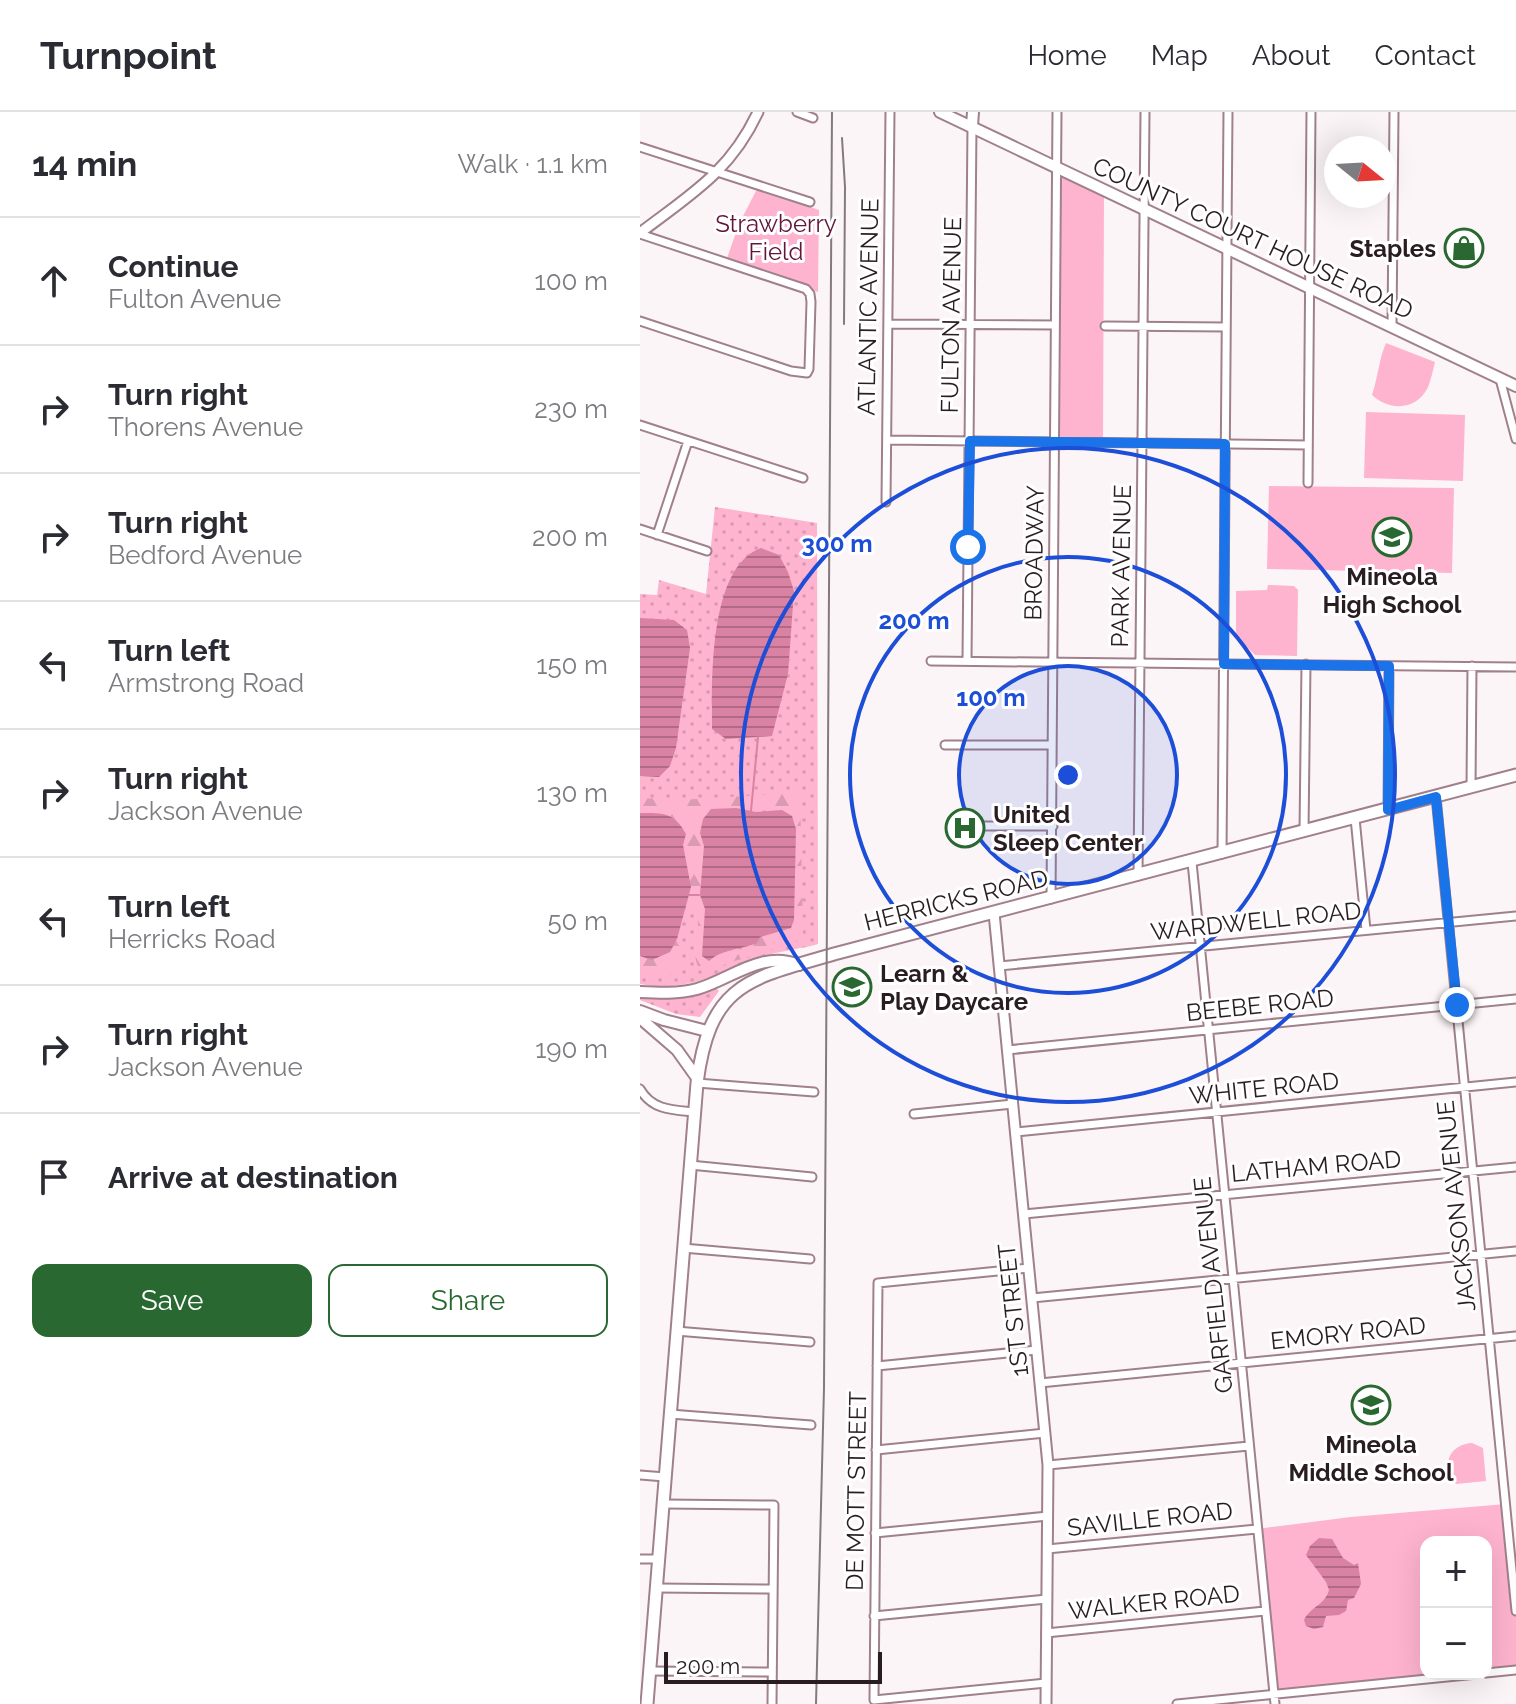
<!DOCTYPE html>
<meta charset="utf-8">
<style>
body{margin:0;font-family:Raleway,sans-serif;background:#f7f7f7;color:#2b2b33}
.controls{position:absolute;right:24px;bottom:24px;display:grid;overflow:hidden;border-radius:16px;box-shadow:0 8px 32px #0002}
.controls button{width:72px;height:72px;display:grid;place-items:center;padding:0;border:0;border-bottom:2px solid #e1e1e2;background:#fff;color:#2b2b33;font:40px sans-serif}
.compass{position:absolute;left:684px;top:24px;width:72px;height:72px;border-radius:50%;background:#fff;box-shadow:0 8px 32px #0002;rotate:108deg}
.scale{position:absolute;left:24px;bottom:20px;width:218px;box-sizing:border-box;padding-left:8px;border:4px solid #2a1d21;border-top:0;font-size:22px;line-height:28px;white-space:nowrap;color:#2a1d21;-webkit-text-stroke:6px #fff;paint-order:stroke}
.stop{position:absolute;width:24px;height:24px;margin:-18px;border:6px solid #1a73e8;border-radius:50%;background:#fff}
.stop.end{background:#1a73e8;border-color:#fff;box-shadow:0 2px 8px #0008}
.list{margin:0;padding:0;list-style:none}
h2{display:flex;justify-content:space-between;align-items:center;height:104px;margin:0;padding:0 32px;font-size:34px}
h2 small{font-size:26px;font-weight:400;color:#7c7c81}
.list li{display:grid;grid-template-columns:52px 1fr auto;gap:24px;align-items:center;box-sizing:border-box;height:128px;padding:0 32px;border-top:2px solid #e1e1e2}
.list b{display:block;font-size:30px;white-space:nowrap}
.list p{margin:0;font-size:26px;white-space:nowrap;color:#7c7c81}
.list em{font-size:26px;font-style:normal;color:#7c7c81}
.actions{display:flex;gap:16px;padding:24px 32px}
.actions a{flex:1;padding:18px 0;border:2px solid #296830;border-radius:16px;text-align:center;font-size:28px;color:#296830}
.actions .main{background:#296830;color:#fff}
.icon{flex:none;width:44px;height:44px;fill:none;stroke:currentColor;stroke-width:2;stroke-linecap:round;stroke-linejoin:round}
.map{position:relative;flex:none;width:876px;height:1592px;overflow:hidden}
header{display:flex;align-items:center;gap:48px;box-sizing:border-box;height:112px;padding:0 40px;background:#fff;border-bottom:2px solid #e1e1e2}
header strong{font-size:38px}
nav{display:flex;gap:44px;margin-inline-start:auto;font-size:28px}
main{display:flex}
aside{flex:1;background:#fff}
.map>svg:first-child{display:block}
.grass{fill:url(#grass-dots)}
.forest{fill:url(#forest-firs);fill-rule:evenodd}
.green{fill:#feb3ce}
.water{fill:url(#water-rules)}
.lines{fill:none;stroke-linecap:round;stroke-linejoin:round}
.stream{stroke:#d982a3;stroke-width:2}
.minor-casing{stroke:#a0808b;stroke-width:11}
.tertiary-casing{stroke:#a0808b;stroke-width:13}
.secondary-casing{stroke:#a0808b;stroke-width:14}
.primary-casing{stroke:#a0808b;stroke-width:15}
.minor{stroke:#fff;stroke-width:7}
.tertiary{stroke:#fff;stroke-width:9}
.secondary{stroke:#fff;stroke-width:10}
.primary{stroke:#fff;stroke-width:11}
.rail{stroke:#84797c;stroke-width:2}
.route{stroke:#1a73e8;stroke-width:10}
.ring{fill:none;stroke:#1d4ed8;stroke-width:4}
.labels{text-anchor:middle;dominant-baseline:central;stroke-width:6;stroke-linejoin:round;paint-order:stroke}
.park-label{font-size:24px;fill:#62143a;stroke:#fff}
.street-label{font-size:24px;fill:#2a1d21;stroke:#fff}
.poi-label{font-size:24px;font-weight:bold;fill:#2a1d21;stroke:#fff}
.centre{fill:#1d4ed8;stroke:#fff;stroke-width:4}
.ring-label{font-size:24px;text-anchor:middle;font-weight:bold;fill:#1d4ed8;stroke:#fff;stroke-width:6;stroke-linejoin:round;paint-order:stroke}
</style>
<header>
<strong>Turnpoint</strong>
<nav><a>Home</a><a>Map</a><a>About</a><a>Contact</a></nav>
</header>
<main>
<aside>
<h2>14 min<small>Walk · 1.1 km</small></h2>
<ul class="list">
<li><svg class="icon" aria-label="ahead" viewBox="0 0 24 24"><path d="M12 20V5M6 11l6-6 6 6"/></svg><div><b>Continue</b><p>Fulton Avenue</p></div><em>100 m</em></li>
<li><svg class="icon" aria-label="right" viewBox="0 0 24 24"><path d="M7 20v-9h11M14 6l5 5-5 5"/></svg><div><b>Turn right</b><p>Thorens Avenue</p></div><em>230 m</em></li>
<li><svg class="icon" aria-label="right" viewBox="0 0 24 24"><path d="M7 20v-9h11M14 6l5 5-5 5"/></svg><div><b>Turn right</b><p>Bedford Avenue</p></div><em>200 m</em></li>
<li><svg class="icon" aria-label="left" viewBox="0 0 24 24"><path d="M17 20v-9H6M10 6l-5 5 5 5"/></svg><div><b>Turn left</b><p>Armstrong Road</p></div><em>150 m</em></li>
<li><svg class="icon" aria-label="right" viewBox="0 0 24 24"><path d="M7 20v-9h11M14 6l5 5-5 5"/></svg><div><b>Turn right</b><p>Jackson Avenue</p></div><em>130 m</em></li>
<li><svg class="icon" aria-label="left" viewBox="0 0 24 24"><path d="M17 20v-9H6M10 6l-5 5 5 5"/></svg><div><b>Turn left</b><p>Herricks Road</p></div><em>50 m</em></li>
<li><svg class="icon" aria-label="right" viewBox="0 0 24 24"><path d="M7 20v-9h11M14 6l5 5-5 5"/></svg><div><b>Turn right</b><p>Jackson Avenue</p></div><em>190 m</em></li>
<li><svg class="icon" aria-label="arrive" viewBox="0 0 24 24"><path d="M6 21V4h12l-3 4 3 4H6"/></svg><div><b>Arrive at destination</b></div></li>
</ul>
<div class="actions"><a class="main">Save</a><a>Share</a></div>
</aside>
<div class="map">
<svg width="876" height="1592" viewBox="0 0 876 1592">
<defs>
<pattern id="grass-dots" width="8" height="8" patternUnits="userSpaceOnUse" patternTransform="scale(2)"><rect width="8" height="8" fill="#feb3ce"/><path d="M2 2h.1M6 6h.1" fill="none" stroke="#da9ab1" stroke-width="1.8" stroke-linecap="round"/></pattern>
<pattern id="forest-firs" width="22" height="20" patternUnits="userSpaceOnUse" patternTransform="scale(2)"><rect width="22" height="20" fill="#feb3ce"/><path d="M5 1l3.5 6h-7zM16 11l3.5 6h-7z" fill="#da9ab1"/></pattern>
<pattern id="water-rules" width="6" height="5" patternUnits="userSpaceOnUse" patternTransform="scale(2)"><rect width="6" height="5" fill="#d982a3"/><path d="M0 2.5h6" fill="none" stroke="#b06a84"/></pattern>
</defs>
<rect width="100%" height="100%" fill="#fcf5f7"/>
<path class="grass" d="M75,395l102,16 1,421c-17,5 -33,6 -50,11 -45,15 -78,39 -128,29v-390l17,1 2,-15 47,14z
M76,876l3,3 -19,26 -24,-3 -36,-14v-5c28,3 50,2 76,-7z"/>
<path class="forest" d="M153,681l7,1 3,140 -4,6 -9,4 -62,19 -23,12c-19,-16 -3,-38 -8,-59 -1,-7 -6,-12 -9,-18 7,-27 -5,-60 -19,-83l-29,-2v-15l40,2zM96,696c20,3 37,0 56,8l4,13 -2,91 -3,8 -31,9 -17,12 -26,5 -8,7 -7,-5 3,-47 -5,-14 4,-49z
M41,819l1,18 -6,23 -9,6 -27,-4v-18c26,9 30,-5 41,-25z"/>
<path class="green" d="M417,55l47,22 -1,254 -48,-1z
M117,77l62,21 -1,82 -92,-31 13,-37z
M746,231l49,19c-2,8 -4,18 -7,25 -11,24 -39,24 -56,8 6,-18 7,-36 14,-52z
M726,300l99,3 -2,66 -99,-3z
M629,374l185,2 -2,85 -185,-4z
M628,473l26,1 4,4 -1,66 -42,-1 -19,-18v-46l31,-1z
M832,1331l11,5 3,33 -30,3c-15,-18 -8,-39 16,-41z
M866,1392l10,107v59l-30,3v-131h-60v132h51l-203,20 -17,-165 94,-12z"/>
<path class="water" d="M121,436l18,7 9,17 6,19 -6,83 -16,62 -46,3 -14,-10c0,-47 -4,-162 49,-181z
M0,506l34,2 13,10 3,18 -14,100 -6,18 -11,11 -19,-1z
M96,696l20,4 26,-2 10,6 4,13 -2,91 -3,8 -31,9 -3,6c-17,7 -35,6 -48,18l-7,-5 3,-47 -5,-14 4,-49 -4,-13 3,-14 8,-10z
M0,701c23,0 34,-1 46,21l-3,11 8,42 -4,15 -10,37 -7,13 -18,8 -12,-4z
M679,1426l13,1 11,19 11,7 4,-2 3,21 -7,14 -6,2 -2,11 -7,4 -13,1 -3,11 -9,2 -8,-3 -2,-6c6,-13 21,-15 25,-30l-3,-8 -20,-27 4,-9z"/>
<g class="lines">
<path class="stream" d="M111,699l7,-74
M49,783h10"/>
<defs>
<path id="minor" d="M157,0l16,6
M0,35l170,55
M0,122l166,55 4,5 1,8 -2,67 -2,4 -16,-2 -151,-50
M248,212l167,1
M465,214l121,1
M752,214l2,-214
M860,267l16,60
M0,313l163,53
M247,328l421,5
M668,371l3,-371
M246,390l4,-390
M0,417l67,22
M17,423l31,-94
M291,549l585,6
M327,549l5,-535
M305,633h107
M831,676l1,-122
M796,685l80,814
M748,698l1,-144
M715,706l11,112
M342,714h71
M664,720l2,-168
M582,742l6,-742
M552,750l83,842
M498,764l7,-764
M411,787l6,-787
M359,854l517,-50
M367,938l509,-51
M57,971l117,9
M0,977c12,21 32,21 54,23
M274,1002l99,-10
M376,1020l500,-50
M50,1053l122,12
M384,1102l492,-47
M43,1136l127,11
M389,1156l-151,15 -4,417 172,-17
M392,1186l484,-47
M36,1219l134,11
M237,1254l160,-16
M400,1271l476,-47
M30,1302l141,11
M236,1338l169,-17
M408,1353l201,-19
M0,1363l25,2
M23,1392l111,1 -2,199
M235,1421l173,-17
M407,1437l210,-20
M0,1447h19
M16,1476l117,1
M234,1504l173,-17
M406,1521l219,-22
M10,1559l122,1
M846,1561l30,-3
M537,1592l300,-30"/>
<path id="tertiary" d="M0,121c51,-39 90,-61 118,-121
M354,801l54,552 -2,239"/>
<path id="secondary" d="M300,0l576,274
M332,14l1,-14
M0,880c19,1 38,2 57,-3 35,-10 64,-39 102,-24
M0,899l24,9 43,11
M0,906l37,32 20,28"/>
<path id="primary" d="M7,1592l50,-621c13,-100 51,-104 137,-129l682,-179"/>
</defs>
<use href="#minor" class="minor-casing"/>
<use href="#tertiary" class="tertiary-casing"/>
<use href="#secondary" class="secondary-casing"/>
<use href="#primary" class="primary-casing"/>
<use href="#minor" class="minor"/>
<use href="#tertiary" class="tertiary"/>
<use href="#secondary" class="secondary"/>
<use href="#primary" class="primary"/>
<path class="rail" d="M202,26l3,49 -1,137
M176,1592l8,-316 8,-1276"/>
</g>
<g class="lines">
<path class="route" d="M328,435l2,-106 255,3 -1,220 165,2 -1,144 48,-13 21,208"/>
</g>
<circle cx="428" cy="663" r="109" fill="#1d4ed8" fill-opacity=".12"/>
<g class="ring">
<circle cx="428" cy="663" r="109"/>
<circle cx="428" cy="663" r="218"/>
<circle cx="428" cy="663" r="327"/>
</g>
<defs>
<symbol id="shop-ring" viewBox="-11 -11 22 22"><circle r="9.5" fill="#fff" stroke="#296830" stroke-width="1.5"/><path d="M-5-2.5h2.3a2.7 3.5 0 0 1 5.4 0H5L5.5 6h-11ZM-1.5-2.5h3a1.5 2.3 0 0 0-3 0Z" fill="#296830"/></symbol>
<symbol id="school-ring" viewBox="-11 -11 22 22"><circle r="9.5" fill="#fff" stroke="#296830" stroke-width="1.5"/><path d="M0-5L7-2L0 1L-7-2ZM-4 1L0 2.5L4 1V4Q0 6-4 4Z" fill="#296830"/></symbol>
<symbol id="hospital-ring" viewBox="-11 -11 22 22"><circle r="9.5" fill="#fff" stroke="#296830" stroke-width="1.5"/><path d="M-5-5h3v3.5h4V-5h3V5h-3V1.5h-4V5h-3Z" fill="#296830"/></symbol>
</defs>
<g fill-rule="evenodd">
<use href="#shop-ring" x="802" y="114" width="44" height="44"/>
<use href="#school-ring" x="730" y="403" width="44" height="44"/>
<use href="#hospital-ring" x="303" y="694" width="44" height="44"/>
<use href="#school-ring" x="190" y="853" width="44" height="44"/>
<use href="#school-ring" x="709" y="1271" width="44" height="44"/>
</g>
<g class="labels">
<g class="park-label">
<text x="136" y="111">Strawberry<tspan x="136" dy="28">Field</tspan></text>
</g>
<g class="street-label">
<text transform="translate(613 126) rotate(25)">COUNTY COURT HOUSE ROAD</text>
<text transform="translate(228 195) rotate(-89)">ATLANTIC AVENUE</text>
<text transform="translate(311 203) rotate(-89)">FULTON AVENUE</text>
<text transform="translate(394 441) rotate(-89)">BROADWAY</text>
<text transform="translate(481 454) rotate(-89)">PARK AVENUE</text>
<text transform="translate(316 788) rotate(-14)">HERRICKS ROAD</text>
<text transform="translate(616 809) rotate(-6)">WARDWELL ROAD</text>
<text transform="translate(620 893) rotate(-6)">BEEBE ROAD</text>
<text transform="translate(624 976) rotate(-6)">WHITE ROAD</text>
<text transform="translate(676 1054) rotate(-5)">LATHAM ROAD</text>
<text transform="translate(816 1094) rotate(-96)">JACKSON AVENUE</text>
<text transform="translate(573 1173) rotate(-96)">GARFIELD AVENUE</text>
<text transform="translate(373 1198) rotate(-96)">1ST STREET</text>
<text transform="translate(708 1221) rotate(-6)">EMORY ROAD</text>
<text transform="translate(216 1379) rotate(-89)">DE MOTT STREET</text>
<text transform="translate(510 1407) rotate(-6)">SAVILLE ROAD</text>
<text transform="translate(514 1490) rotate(-6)">WALKER ROAD</text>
</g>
<g class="poi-label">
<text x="796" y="136" text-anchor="end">Staples</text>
<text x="752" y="464">Mineola<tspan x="752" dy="28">High School</tspan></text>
<text x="353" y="702" text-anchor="start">United<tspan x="353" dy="28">Sleep Center</tspan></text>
<text x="240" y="861" text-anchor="start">Learn &amp;<tspan x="240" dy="28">Play Daycare</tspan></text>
<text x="731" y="1332">Mineola<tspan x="731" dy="28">Middle School</tspan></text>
</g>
</g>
<circle cx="428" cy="663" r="12" class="centre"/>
<g class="ring-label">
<text x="197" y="440">300 m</text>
<text x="274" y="517">200 m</text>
<text x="351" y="594">100 m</text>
</g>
</svg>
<div class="controls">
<button>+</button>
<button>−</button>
</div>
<svg class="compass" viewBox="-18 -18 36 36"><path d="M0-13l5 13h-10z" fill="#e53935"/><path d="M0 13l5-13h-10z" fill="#7c7c81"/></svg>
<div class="scale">200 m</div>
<div class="stop" style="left:328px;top:435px"></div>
<div class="stop end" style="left:817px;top:893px"></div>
</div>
</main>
